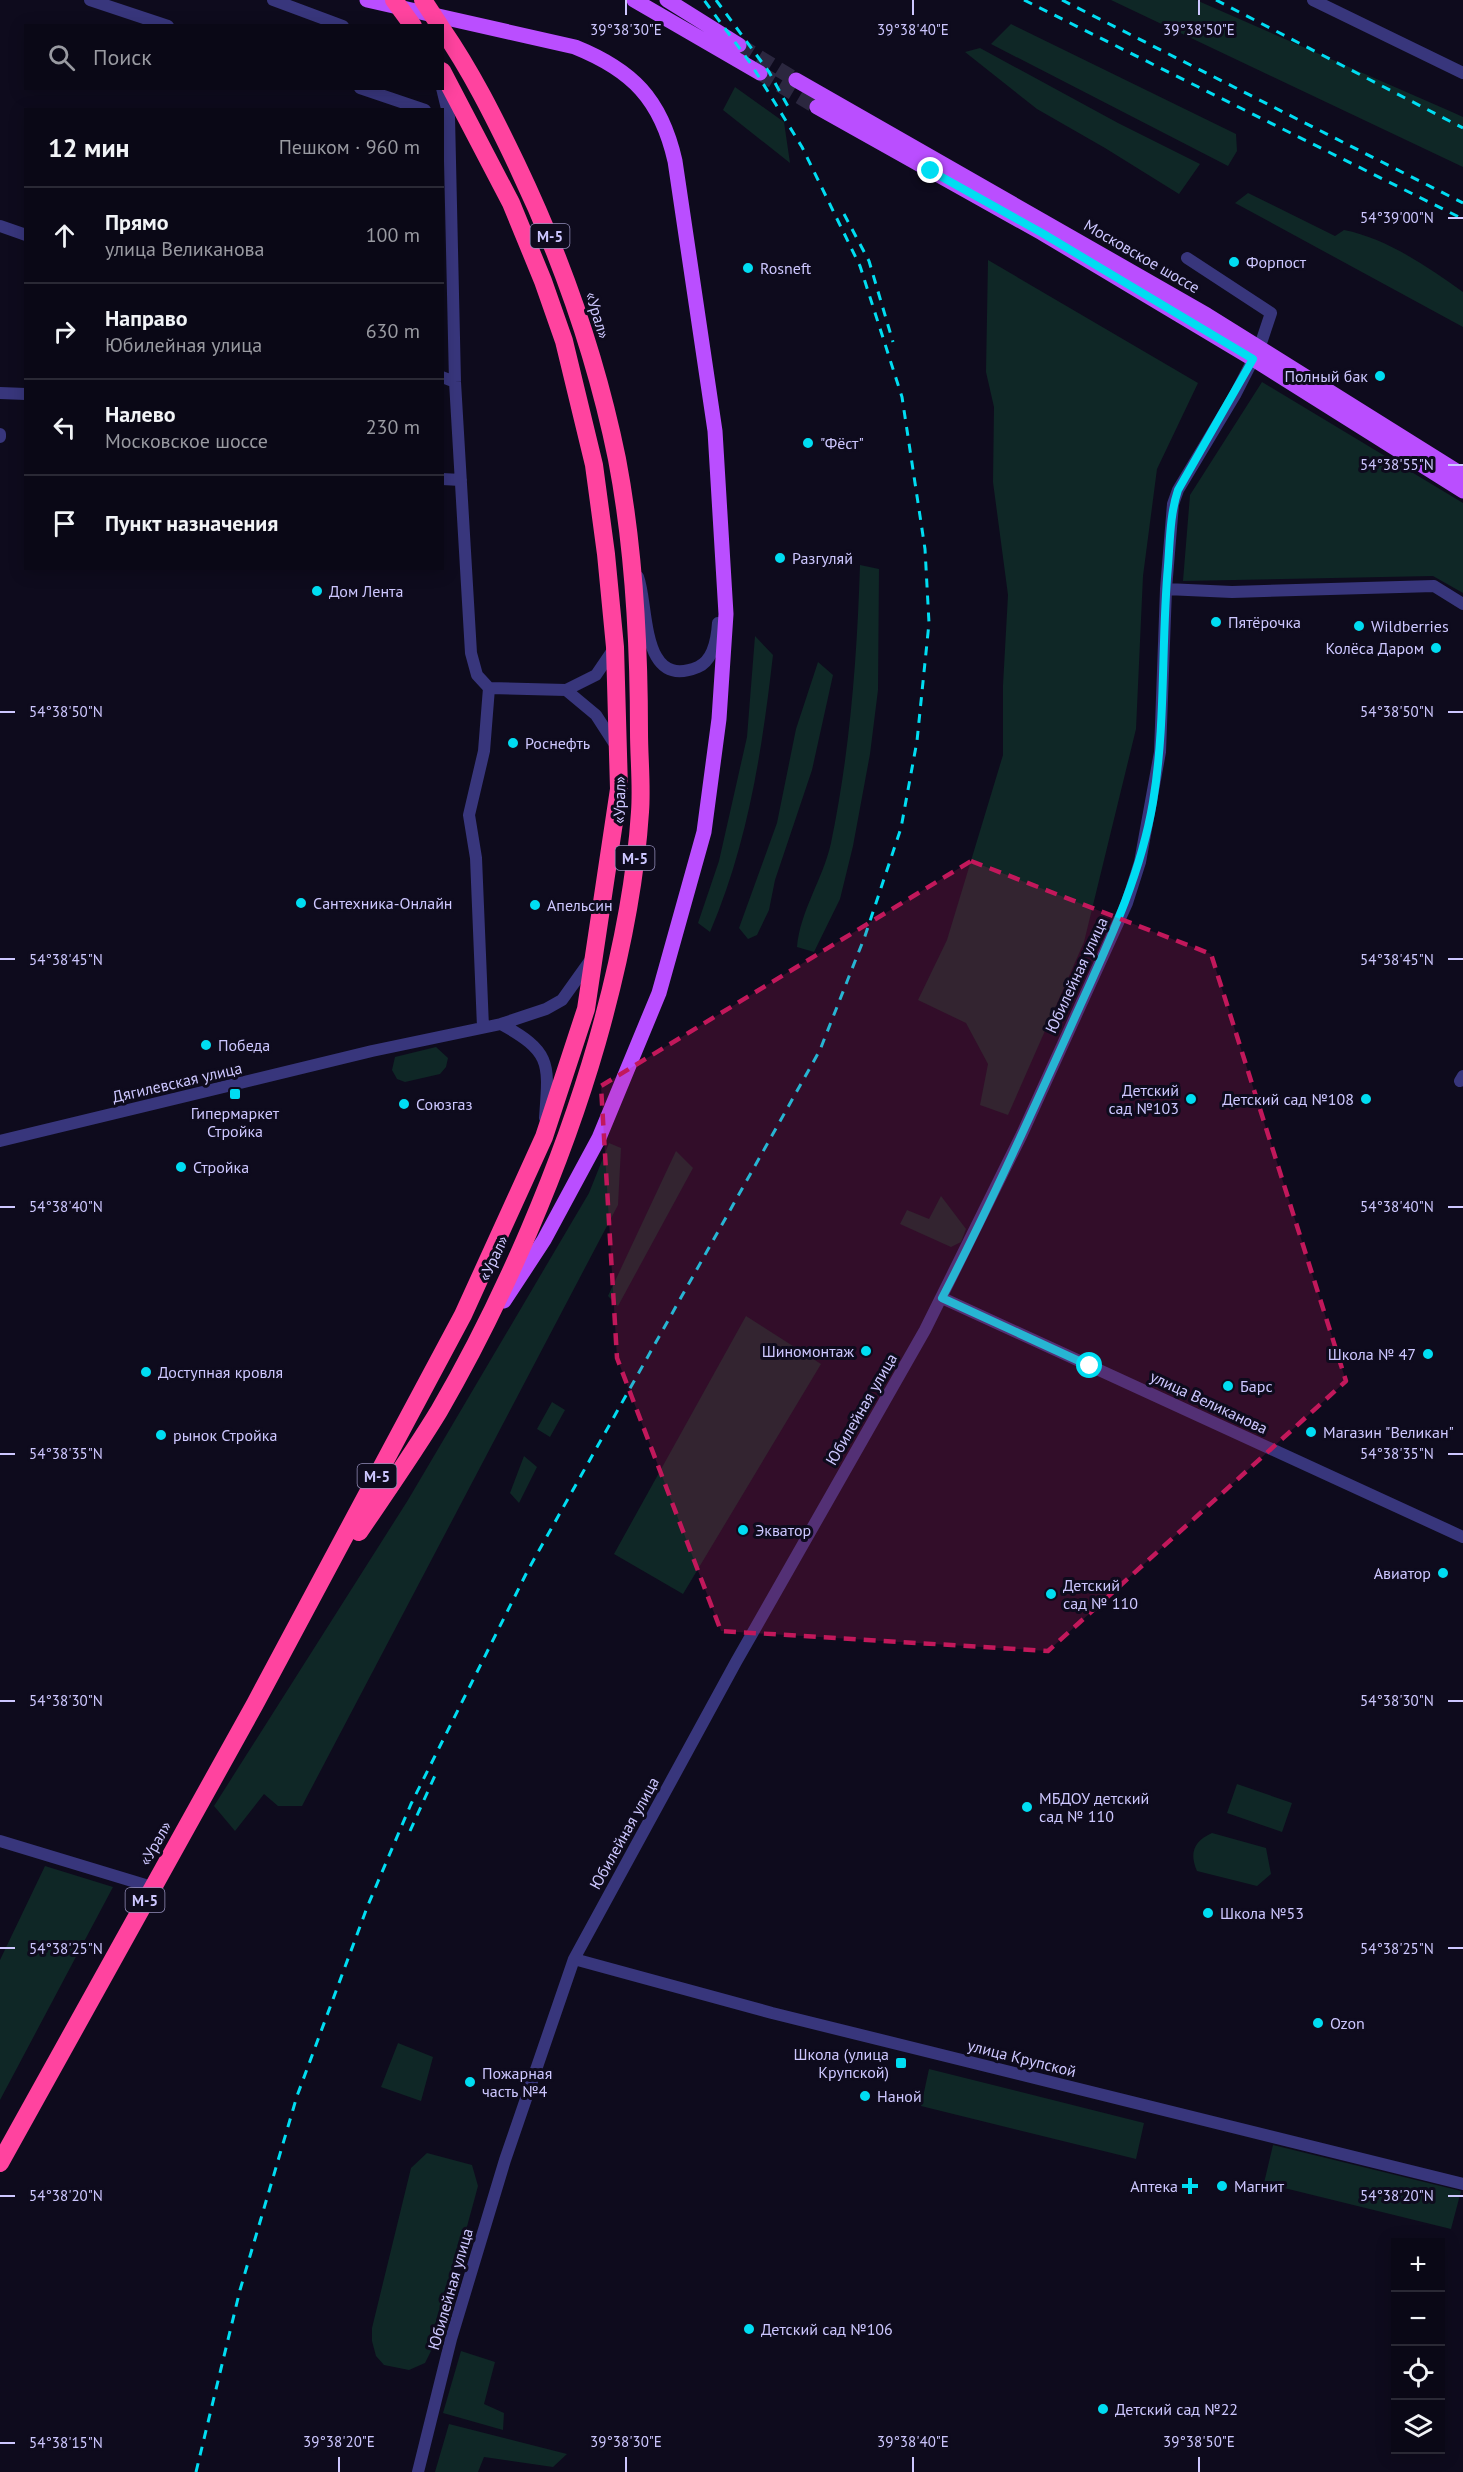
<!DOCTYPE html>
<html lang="ru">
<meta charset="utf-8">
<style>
body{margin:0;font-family:"PT Sans",sans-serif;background:#181623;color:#f1f3f6}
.controls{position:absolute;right:18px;bottom:18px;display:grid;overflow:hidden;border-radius:0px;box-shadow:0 3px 15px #0003}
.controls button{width:54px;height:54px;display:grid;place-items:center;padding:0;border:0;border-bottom:2px solid #2a2935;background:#0a0816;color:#f1f3f6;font:30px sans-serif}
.stop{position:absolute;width:18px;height:18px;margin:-14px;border:4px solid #00ddf2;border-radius:50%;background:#fff}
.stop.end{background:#00ddf2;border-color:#fff;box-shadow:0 2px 6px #0008}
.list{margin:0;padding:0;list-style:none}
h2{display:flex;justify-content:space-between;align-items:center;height:78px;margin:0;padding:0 24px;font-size:26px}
h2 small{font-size:20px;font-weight:400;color:#999aa1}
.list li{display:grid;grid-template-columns:39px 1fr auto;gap:18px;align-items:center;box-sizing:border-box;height:96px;padding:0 24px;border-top:2px solid #2a2935}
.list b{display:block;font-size:22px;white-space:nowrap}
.list p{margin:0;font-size:20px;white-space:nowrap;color:#999aa1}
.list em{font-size:20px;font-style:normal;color:#999aa1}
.icon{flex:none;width:33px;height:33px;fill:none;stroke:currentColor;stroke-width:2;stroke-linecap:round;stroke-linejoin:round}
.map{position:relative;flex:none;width:1463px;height:2472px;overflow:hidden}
.search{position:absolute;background:#0a0816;box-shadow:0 3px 15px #0003;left:24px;top:24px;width:420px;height:66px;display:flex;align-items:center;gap:15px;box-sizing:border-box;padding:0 21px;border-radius:0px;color:#999aa1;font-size:22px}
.panel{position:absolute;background:#0a0816;box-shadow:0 3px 15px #0003;left:24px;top:108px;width:420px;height:462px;border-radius:0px}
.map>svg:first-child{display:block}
.green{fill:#0f2726}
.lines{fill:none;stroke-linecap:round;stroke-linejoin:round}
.major-tunnel{stroke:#2b273f;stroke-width:15;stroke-dasharray:15 8;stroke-linecap:butt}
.minor{stroke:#38367c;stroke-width:12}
.major{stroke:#ba4eff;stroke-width:15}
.highway{stroke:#ff439f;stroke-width:18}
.rail{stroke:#00ddf2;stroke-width:3;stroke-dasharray:9 8;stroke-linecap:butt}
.highway-bridge{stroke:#ff439f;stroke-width:18}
.route{stroke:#00ddf2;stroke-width:8}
.marked{fill:#c2185b;fill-opacity:0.2;stroke:#c2185b;stroke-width:4.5;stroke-dasharray:12 8;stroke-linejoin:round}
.ticks{fill:none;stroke:#cdc7ff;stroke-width:2}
.poi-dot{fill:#00ddf2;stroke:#0e0b1d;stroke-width:2}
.labels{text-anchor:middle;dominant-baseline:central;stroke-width:6;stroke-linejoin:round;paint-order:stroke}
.shield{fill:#0e0b1d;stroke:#948fbb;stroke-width:1.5}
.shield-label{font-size:15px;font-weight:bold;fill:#cdc7ff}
.street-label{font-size:16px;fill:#cdc7ff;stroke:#0e0b1d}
.poi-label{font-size:16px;fill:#cdc7ff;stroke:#0e0b1d;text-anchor:start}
.ticks-label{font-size:15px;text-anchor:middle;fill:#cdc7ff;stroke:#0e0b1d;stroke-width:6;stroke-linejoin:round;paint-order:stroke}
</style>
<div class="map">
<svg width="1463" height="2472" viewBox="0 0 1463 2472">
<rect width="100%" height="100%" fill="#0e0b1d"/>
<path class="green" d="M1111,0h85l256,112 11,5v50z
M1011,24l225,110 1,17 -9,15 -237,-122z
M980,48l138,75 82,41 -21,30 -74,-46 -68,-39 -72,-57z
M735,87l49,35 6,41 -67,-53z
M1248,193l87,43 9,-6c42,8 84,37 119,62v35l-228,-124z
M988,260l210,123 -41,86 -14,107 -7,153 -52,213 -76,173 -28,-10 8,-41 -22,-41 -48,-23 29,-60 56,-185v-70l5,-90 -15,-113 1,-75 -8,-35z
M1262,382l201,121v90l-30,-17 -250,5 7,-86z
M860,565l19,4 -1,121 -8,64 -17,92 -13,53 -26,53 -17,-5c3,-36 26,-68 34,-104 19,-92 26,-184 29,-278z
M755,636l18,19c-11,96 -25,188 -63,277l-12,-9 21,-62 28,-124z
M818,662l15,13 -21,95 -37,110 -6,30 -12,25 -9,4 -9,-11 38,-105 19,-94z
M436,1047l12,11 -2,9 -6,7 -35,8 -8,-3 -5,-9 3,-13z
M609,1143l12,5 -3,57 -316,601h-24l-14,-12 -29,37 -21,-25 194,-306 181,-307z
M676,1151l17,17 -75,138 -10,-10z
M941,1196l25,33 -5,13 -10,5 -51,-23 7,-14 22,9z
M746,1316l75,48 -138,230 -69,-40z
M552,1402l13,8 -15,27 -13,-8z
M524,1456l13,11 -18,36 -9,-10z
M1237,1784l55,19 -10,29 -55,-19z
M1212,1833l54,15 5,26 -14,12 -60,-15c-8,-18 -3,-30 15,-38z
M45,1866l68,21 -113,213v-140z
M398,2043l35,14 -12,44 -40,-14z
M929,2069l215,54 -8,36 -215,-53z
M1273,2145l188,46 -10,38 -187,-46z
M427,2153l45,12 6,21 -42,155 -11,22 -16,7 -25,-5 -8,-9 -4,-15v-13l39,-160z
M461,2351l34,11 -11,42 20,9 -1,17 -60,-17z
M449,2424l118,30 -14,13 -69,-10 -6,15h-43z"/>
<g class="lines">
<path class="major-tunnel" d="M739,45l57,35
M760,73l57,34"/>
<path class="minor" d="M90,0l78,26
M273,0l70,26
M1313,0l150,73
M360,88l65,22
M442,88l7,29 6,265 16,271 6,22 12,13 -5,63 -15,64 7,43 7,169
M0,226l26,9
M442,377l13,5
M0,393l26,1
M0,434v3
M442,479l19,1
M638,577c11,29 2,114 60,90 16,-7 19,-29 20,-44
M1166,589l66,3 202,-6 29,18
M489,688l77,2 30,-15 19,-28
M566,690l30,25 20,31
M501,1024c51,28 48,39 44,94
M1460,1081l3,-5
M0,1141l372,-90 129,-27 45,-15 16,-9 30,-42
M942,1298l521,239
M0,1841l152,46
M574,1959l198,54 691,171
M418,2472l33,-133 54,-179 69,-201 162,-297 189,-332 97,-196 105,-231 13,-41 20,-110 6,-163 7,-85 5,-14 57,-95 25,-49 11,-33 -84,-55"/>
<path class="major" d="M367,0l208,47c57,23 86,52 100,114l40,270 11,183 -7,105 -15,113 -45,161 -60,145 -55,102 -40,61
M634,0l126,73
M667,0l72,45
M796,80l411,235 256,160
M817,107l225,126 211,126 210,132"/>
<path class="highway" d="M359,1532c27,-40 55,-80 80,-121 64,-110 123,-247 158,-369 21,-74 38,-153 43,-230 2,-26 -1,-54 -1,-80 0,-91 -5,-184 -22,-273 -21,-103 -56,-202 -101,-296 -22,-46 -45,-92 -74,-134
M0,2163l255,-459 208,-389 81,-178 42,-128 33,-220 -4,-142 -9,-93 -12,-89 -30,-124 -21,-60 -32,-78 -69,-132"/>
<path class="rail" d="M716,0l53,72 21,38
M1024,0l439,219
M1062,0l401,203
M1216,0l247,128
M844,214l25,47 24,81
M410,1831l27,-60
M196,2472l44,-182 57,-194 71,-191 43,-101 117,-234 292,-520 45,-114 36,-108 16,-87 12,-118 -4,-74 -23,-152 -42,-131 -58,-119 -51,-83 -47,-64"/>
<path class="highway-bridge" d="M394,0l19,26
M423,0l17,26"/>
</g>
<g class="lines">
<path class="route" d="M931,171l111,62 211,126 -75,131c-8,24 -8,50 -10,76 -7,78 -2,158 -15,236 -14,83 -52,156 -86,233 -40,88 -80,177 -125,263l148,68"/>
</g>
<path class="marked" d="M971,861l240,93 135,427 -298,270 -327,-20 -104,-273 -16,-272z"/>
<path class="ticks" d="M626,0v15M913,0v15M1199,0v15M1448,218h15M1448,465h15M0,712h15M1448,712h15M0,959h15M1448,959h15M0,1207h15M1448,1207h15M0,1454h15M1448,1454h15M0,1701h15M1448,1701h15M0,1948h15M1448,1948h15M0,2196h15M1448,2196h15M0,2443h15M339,2457v15M626,2457v15M913,2457v15M1199,2457v15"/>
<g class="poi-dot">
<circle cx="1234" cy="262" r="6"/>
<circle cx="748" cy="268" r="6"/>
<circle cx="1380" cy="376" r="6"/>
<circle cx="808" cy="443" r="6"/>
<circle cx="780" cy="558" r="6"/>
<circle cx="317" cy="591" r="6"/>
<circle cx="1216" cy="622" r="6"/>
<circle cx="1359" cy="626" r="6"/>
<circle cx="1436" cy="648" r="6"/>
<circle cx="513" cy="743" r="6"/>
<circle cx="301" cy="903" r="6"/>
<circle cx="535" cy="905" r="6"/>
<circle cx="206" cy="1045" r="6"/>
<rect x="229" y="1088" width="12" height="12" rx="3"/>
<circle cx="1191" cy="1099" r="6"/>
<circle cx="1366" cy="1099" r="6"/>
<circle cx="404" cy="1104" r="6"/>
<circle cx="181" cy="1167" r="6"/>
<circle cx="866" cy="1351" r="6"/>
<circle cx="1428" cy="1354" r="6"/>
<circle cx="146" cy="1372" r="6"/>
<circle cx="1228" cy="1386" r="6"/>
<circle cx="1311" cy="1432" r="6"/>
<circle cx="161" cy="1435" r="6"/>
<circle cx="743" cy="1530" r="6"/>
<circle cx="1443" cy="1573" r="6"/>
<circle cx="1051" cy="1594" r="6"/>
<circle cx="1027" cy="1807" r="6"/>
<circle cx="1208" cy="1913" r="6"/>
<circle cx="1318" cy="2023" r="6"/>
<rect x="895" y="2057" width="12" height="12" rx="3"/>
<circle cx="470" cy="2082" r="6"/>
<circle cx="865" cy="2096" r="6"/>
<path d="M1187 2177h6v6h6v6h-6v6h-6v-6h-6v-6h6z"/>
<circle cx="1222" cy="2186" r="6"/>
<circle cx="749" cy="2329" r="6"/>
<circle cx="1103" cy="2409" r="6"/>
</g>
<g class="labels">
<g class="shield">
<rect x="530.5" y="224" width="39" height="24" rx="4.5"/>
<rect x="615.5" y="846" width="39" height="24" rx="4.5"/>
<rect x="357.5" y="1464" width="39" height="24" rx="4.5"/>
<rect x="125.5" y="1888" width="39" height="24" rx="4.5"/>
</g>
<g class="shield-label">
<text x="550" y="236">М-5</text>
<text x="635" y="858">М-5</text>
<text x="377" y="1476">М-5</text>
<text x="145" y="1900">М-5</text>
</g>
<g class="street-label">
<text transform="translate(1142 256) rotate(30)">Московское шоссе</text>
<text transform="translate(598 315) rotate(73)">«Урал»</text>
<text transform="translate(619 800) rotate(-89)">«Урал»</text>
<text transform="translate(1076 975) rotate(-65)">Юбилейная улица</text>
<text transform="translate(177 1082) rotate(-13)">Дягилевская улица</text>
<text transform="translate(493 1258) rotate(-65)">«Урал»</text>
<text transform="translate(1209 1402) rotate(25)">улица Великанова</text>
<text transform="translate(861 1409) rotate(-60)">Юбилейная улица</text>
<text transform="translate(624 1833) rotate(-61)">Юбилейная улица</text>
<text transform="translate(155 1843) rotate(-60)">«Урал»</text>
<text transform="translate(1022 2058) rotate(14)">улица Крупской</text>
<text transform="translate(450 2289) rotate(-74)">Юбилейная улица</text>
</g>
<g class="poi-label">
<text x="1246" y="262">Форпост</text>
<text x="760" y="268">Rosneft</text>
<text x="1368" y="376" text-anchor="end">Полный бак</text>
<text x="820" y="443">"Фёст"</text>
<text x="792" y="558">Разгуляй</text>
<text x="329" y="591">Дом Лента</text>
<text x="1228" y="622">Пятёрочка</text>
<text x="1371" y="626">Wildberries</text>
<text x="1424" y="648" text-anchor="end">Колёса Даром</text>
<text x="525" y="743">Роснефть</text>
<text x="313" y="903">Сантехника-Онлайн</text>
<text x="547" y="905">Апельсин</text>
<text x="218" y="1045">Победа</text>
<text x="1179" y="1090" text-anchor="end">Детский<tspan x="1179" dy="18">сад №103</tspan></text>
<text x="1354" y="1099" text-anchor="end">Детский сад №108</text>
<text x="416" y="1104">Союзгаз</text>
<text x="235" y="1113" text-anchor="middle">Гипермаркет<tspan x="235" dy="18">Стройка</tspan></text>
<text x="193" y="1167">Стройка</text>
<text x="854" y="1351" text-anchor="end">Шиномонтаж</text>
<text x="1416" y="1354" text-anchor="end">Школа № 47</text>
<text x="158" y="1372">Доступная кровля</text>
<text x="1240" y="1386">Барс</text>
<text x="1323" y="1432">Магазин "Великан"</text>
<text x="173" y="1435">рынок Стройка</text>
<text x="755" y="1530">Экватор</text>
<text x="1431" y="1573" text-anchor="end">Авиатор</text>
<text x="1063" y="1585">Детский<tspan x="1063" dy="18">сад № 110</tspan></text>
<text x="1039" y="1798">МБДОУ детский<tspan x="1039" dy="18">сад № 110</tspan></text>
<text x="1220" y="1913">Школа №53</text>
<text x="1330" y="2023">Ozon</text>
<text x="889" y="2054" text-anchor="end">Школа (улица<tspan x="889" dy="18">Крупской)</tspan></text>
<text x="482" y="2073">Пожарная<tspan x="482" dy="18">часть №4</tspan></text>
<text x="877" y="2096">Наной</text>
<text x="1178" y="2186" text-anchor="end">Аптека</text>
<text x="1234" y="2186">Магнит</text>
<text x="761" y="2329">Детский сад №106</text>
<text x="1115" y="2409">Детский сад №22</text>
</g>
</g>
<g class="ticks-label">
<text x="626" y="35">39°38'30"E</text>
<text x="913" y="35">39°38'40"E</text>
<text x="1199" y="35">39°38'50"E</text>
<text x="1397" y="223">54°39'00"N</text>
<text x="1397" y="470">54°38'55"N</text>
<text x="66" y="717">54°38'50"N</text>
<text x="1397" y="717">54°38'50"N</text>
<text x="66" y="965">54°38'45"N</text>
<text x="1397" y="965">54°38'45"N</text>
<text x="66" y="1212">54°38'40"N</text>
<text x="1397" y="1212">54°38'40"N</text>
<text x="66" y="1459">54°38'35"N</text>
<text x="1397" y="1459">54°38'35"N</text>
<text x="66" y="1706">54°38'30"N</text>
<text x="1397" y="1706">54°38'30"N</text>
<text x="66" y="1954">54°38'25"N</text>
<text x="1397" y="1954">54°38'25"N</text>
<text x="66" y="2201">54°38'20"N</text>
<text x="1397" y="2201">54°38'20"N</text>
<text x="339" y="2447">39°38'20"E</text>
<text x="626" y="2447">39°38'30"E</text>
<text x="913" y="2447">39°38'40"E</text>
<text x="1199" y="2447">39°38'50"E</text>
<text x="66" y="2448">54°38'15"N</text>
</g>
</svg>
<div class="controls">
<button>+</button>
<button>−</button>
<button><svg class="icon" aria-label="locate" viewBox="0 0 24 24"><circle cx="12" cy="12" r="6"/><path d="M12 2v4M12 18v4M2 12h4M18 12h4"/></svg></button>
<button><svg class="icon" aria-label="layers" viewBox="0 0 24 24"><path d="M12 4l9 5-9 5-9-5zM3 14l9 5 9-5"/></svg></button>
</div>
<div class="stop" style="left:1090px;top:1366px"></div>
<div class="stop end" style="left:931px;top:171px"></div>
<div class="search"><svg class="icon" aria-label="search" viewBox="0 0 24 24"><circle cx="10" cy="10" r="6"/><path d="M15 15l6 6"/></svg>Поиск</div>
<section class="panel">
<h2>12 мин<small>Пешком · 960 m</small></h2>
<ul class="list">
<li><svg class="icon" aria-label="ahead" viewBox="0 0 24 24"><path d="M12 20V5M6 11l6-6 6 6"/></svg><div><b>Прямо</b><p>улица Великанова</p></div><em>100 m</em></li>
<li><svg class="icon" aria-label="right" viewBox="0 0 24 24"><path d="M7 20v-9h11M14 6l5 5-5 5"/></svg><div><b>Направо</b><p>Юбилейная улица</p></div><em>630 m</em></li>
<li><svg class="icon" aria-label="left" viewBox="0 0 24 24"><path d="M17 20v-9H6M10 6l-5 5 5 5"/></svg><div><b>Налево</b><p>Московское шоссе</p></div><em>230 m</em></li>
<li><svg class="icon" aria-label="arrive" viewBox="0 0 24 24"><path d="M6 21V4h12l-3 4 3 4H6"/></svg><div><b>Пункт назначения</b></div></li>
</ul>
</section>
</div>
